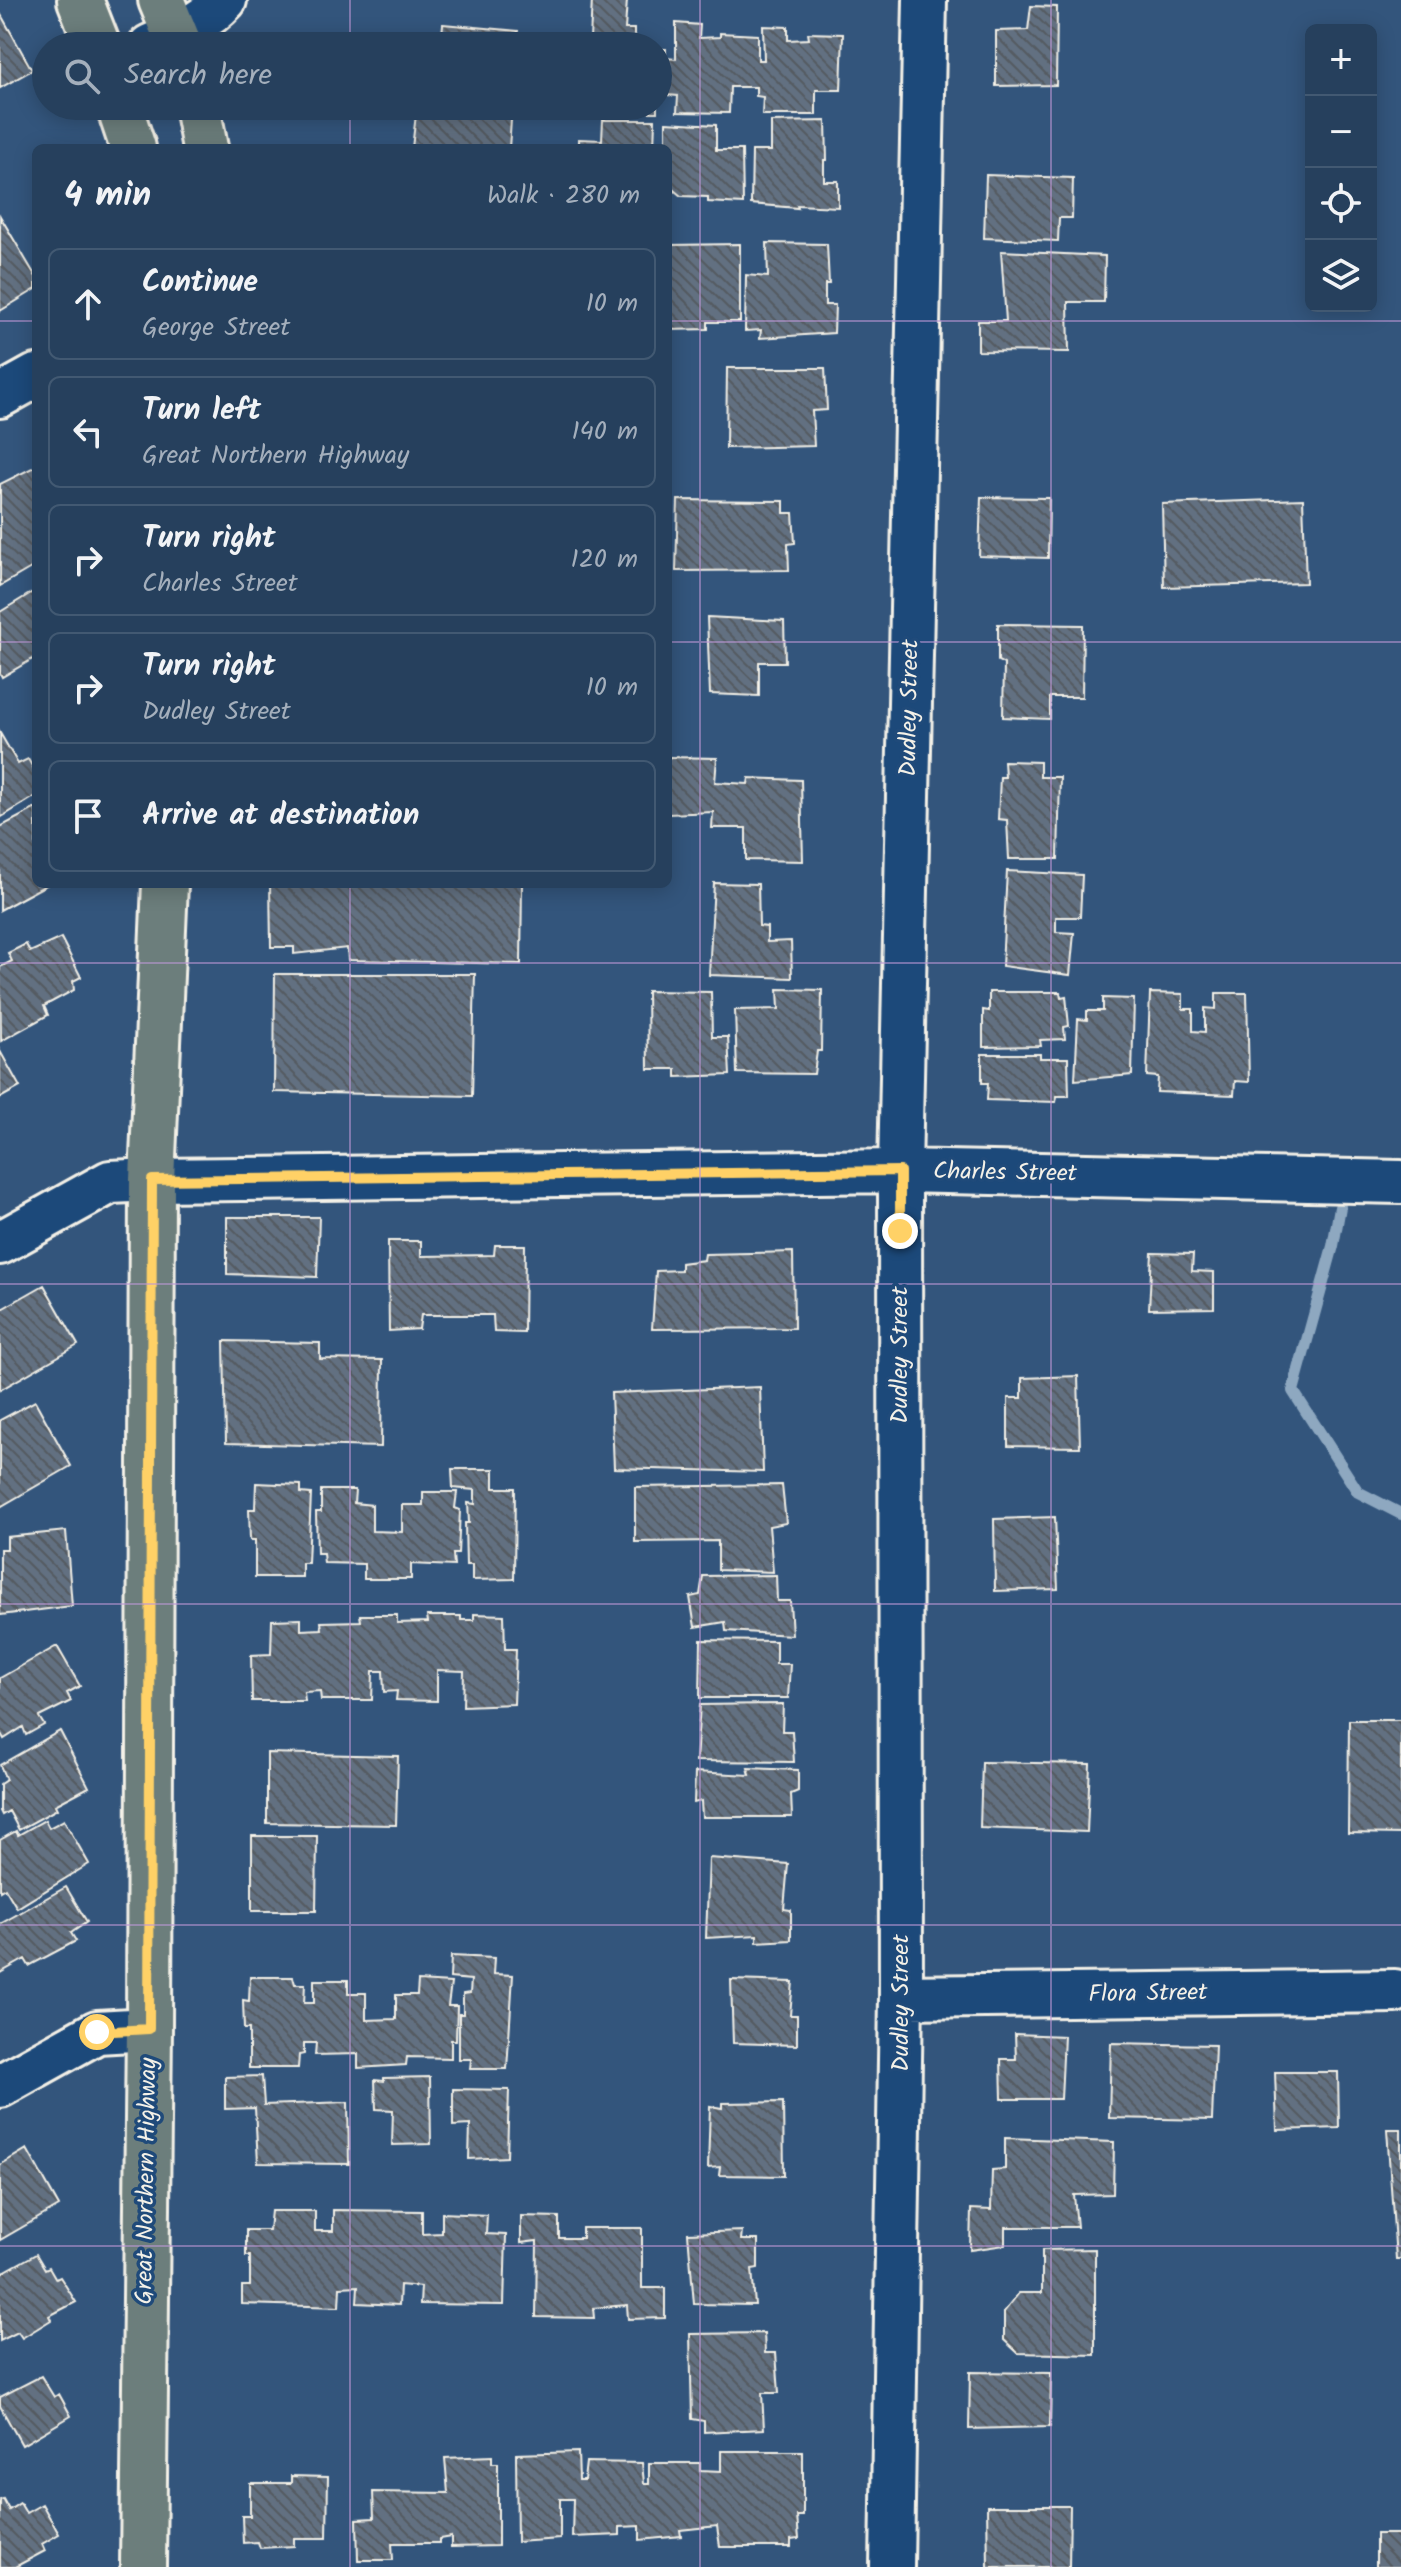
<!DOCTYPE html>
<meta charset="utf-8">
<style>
body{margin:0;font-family:Kalam,sans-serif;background:#324b66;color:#f1f3f6}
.controls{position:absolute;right:24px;top:24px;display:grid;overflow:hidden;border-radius:12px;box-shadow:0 4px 20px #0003}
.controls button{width:72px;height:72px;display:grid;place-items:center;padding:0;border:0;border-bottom:2px solid #425972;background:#26405d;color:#f1f3f6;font:40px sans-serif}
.stop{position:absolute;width:24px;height:24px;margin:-18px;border:6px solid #ffd166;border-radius:50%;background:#fff}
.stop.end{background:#ffd166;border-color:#fff;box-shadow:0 2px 8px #0008}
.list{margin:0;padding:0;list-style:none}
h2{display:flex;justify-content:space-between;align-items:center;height:104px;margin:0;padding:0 32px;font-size:34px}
h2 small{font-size:26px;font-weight:400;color:#a4afbc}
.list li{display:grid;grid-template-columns:52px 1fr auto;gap:24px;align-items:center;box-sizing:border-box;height:112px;margin:0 16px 16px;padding:0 16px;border:2px solid #425972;border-radius:12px}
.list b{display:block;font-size:30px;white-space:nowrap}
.list p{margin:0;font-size:26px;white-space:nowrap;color:#a4afbc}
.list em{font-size:26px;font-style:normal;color:#a4afbc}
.icon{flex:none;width:44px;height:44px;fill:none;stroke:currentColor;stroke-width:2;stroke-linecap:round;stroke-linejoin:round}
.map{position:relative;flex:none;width:1401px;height:2567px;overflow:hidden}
.search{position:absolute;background:#26405d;box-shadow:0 4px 20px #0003;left:32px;top:32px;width:640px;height:88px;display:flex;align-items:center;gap:20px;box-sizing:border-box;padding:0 28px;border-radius:44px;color:#a4afbc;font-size:30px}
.panel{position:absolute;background:#26405d;box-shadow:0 4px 20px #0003;left:32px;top:144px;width:640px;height:744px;border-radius:12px}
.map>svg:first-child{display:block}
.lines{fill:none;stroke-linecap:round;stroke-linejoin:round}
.stream{stroke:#8ea8c0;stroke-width:12}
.building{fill:url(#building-back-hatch);stroke:#f4f1e8;stroke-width:2}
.minor-casing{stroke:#f4f1e8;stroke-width:48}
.major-casing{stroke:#f4f1e8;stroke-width:50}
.minor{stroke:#1f4a7a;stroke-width:42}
.major{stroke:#6c7e7c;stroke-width:44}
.route{stroke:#ffd166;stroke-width:10}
.grid{fill:none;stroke:#be98d6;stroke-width:2;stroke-opacity:0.55}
.labels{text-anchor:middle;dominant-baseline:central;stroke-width:7;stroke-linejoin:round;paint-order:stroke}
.street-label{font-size:24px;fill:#f4f1e8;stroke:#1f4a7a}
</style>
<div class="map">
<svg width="1401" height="2567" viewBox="0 0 1401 2567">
<defs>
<pattern id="building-back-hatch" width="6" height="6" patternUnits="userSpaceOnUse" patternTransform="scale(2)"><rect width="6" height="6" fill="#627081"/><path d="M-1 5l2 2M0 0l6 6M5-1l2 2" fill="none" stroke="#545a61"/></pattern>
</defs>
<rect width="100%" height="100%" fill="#33557c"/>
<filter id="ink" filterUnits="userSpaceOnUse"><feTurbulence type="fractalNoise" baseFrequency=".0125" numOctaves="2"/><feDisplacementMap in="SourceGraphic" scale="16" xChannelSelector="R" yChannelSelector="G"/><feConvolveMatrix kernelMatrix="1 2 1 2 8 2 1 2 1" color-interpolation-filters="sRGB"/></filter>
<g filter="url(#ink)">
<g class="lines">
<path class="stream" d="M1340,1207l-7,39 -40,145 65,101 43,22"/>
</g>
<path class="building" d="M592,0h35l-2,29h9v17h-34l1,-6 -11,-1z
M1031,6l26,1 -1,78 -60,1v-55l32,-1z
M0,13l32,57 -32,18z
M676,23l24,2 -1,13 21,-1v-4l38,2v25h6l-1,-34 25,1v13l21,-1 -1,-6 35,1 -2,56h-25v25h-54l1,-18 -7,-1v-9h-26l-1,26 -52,-1 1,-16 -10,-1 1,-16h-6l-1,14h-4v-44h8v9l10,1z
M443,24l75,7 -1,15h-76z
M417,106h95l-3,42h-97z
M622,106h35v6h-35z
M603,120h52l-1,28h-75v-9l23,1z
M826,121l1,39h-3v21h14v26l-41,-2 1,3 -47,-4 1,-53h19v-29z
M666,122l50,3v25h26l1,54 -35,-2v-5l-27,-1 -13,-11v-37h-7l5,-2z
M986,175l87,3 -1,40h-13l-1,23 -74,-3z
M0,216l36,61v12l-36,22z
M767,243l60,1 2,40h-4v21h10l-1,28 -74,5 1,-8 -16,1 1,-56 22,2z
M740,244v78h-32v7l-40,1v-85z
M1001,251l104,5 -1,46h-36l1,50 -91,-1v-30h28z
M727,368h98l2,42 -15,1 2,35 -88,2z
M36,466v99l-36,21v-102z
M981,497l68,1 -1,60 -69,-2z
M1303,499l3,84 -142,4 -2,-83z
M678,500l106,1v12h9l2,30 -7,1 1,26 -113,1z
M36,590v67l-34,20 -2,-4v-61z
M707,617l77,4 1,41h-26v34l-49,-2z
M998,624l85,1 -1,72h-32v22l-47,-2 1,-53 -6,-3z
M0,733l18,31 10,-5 8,14v23l-36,22z
M668,757l49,1 -2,24 33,2 1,-6 52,2 2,81 -57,-1v-32h-34l1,-16 -45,2z
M1004,761l36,1v15h20l-2,82h-49l-2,-39 -9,-1 2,-42h5z
M36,808v76h12l-48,26v-83z
M1007,871l75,4 -2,42h-24v15l18,1 -4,42 -68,-9z
M714,883l44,1 1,42 8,1v15l24,-1 1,37 -83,-3z
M270,884h252l-1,80 -173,-4 -1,-12 -53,6v-7h-23z
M61,938l20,39 -8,4 1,9 -30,16 4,9 -47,26 -1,-74 12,-6 -4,-8 18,-9 4,8z
M275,974h200l-3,122 -198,-4z
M778,989l44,1 -1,61h-4l-3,23 -77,-1 -2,-63 44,-1z
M647,991l64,1 1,45h16l2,38 -54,2v-8h-28z
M989,992h71l1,5 5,-1 3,30 -5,1 1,12 -25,1 1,6 -58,1v-37l6,1z
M1150,993l33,1v15h10v22l12,1v-24l11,1v-16h31l2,89 -14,-1 -1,14 -77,-3 1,-15 -11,-1z
M1103,998l31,1 -2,76 -57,5 3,-61 9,1v-9h16z
M0,1051l20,36 -20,11z
M982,1054h58v4h28l1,38h-12l-1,6 -69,-2 1,-17h-6z
M227,1217h92l-2,60 -90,-3z
M388,1241h33v15l73,-1 1,-10h30l-1,88 -30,-1 -1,-17h-72l-2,14 -30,2z
M793,1252l1,76 -142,1 4,-58 25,-1v-7l23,-3 1,-6z
M1152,1253l41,1 -1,17 22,1v36l-65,1z
M44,1285l34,60 -78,45v-80z
M224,1341l96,2v16l62,1 -1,87 -155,-4z
M1078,1376l2,71 -72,-1v-48h14v-20z
M760,1387l3,85 -149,-4 -3,-75z
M35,1401l36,65 -71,41v-87z
M452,1469h42v19h21l-1,91 -42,1v-15h-6l-1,-42h4l-1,-20 7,1v-14l-22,-2z
M256,1483l45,2v8l10,1 -3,69h-6v14h-47v-37h-5l-1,-31h6z
M782,1485l4,38 -17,3 4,46 -55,-2v-29l-83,1v-55z
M321,1490h34l-1,13 18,2v26l30,1v-27h21v-13h34l-2,16 5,2 -2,44h-5l1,12 -43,-2v15h-47v-15l-40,-1 -1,-10h-6l-1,-41h5z
M1055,1517l3,72 -63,2 -1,-72z
M66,1531l6,75 -72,9v-66h7v-12z
M776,1575l1,26h13l2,34 -66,-4 -1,-9 -30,5 -5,-30 10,-2 3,-19z
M474,1614l30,1 1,34h11l-2,55 -51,2 1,-35 -27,-1v31l-41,-1 1,-9 -13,1 -1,-21h-10l-1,29h-51l-1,-9 -16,1 1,9h-53l-1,-46 20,-1 1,-34 29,-1v11l21,-1 -1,-7 40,-1 -1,-6h37v8l31,-1 -1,-6h34v4h13z
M701,1640l75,1v23h14l-2,34h-88z
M57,1646l23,40 -13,7 4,8 -32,16 5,8 -18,10 -3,-8 -19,12 -4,-7v-54z
M783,1704l-1,27h10l2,31 -98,-1 4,-56z
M1349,1720h52v114l-53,-1z
M60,1731l29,56 -34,18 2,4 -38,21 -10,-19 -7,4 -2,-4v-27l6,-4 -6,-15z
M267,1753l131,3 -2,69 -129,-2z
M982,1762l108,2 -3,68 -107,-4z
M748,1768l50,2v21l-7,3 1,23h-90l-1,-16 -7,2 1,-31 55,3z
M45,1820l4,8 15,-8 25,44 -72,44 -12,-20 -5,3v-51l16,-9 2,4z
M252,1836h65l-1,75h-64z
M709,1858l79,6 -4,45 7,1v30l-34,2v-7l-51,3z
M66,1887l21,35 -16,11 5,8 -47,25 -4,-7 -25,14v-49z
M451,1956l43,2 -1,16 20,1 -6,94h-37l1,-10h-12v-45h4v-20l7,-1 1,-13 -21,-2z
M250,1977h43l2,7h10l-1,19h10v-23h34v13h18v27l30,-1v-24h21l1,-14 33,2 -3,23h9l-1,34h-5v18l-44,-1 -1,8 -48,3v-14l-43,1 1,-12h-12v11l-5,1 -1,13h-49v-39h-5l-1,-29 6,1z
M731,1980l62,2 -3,33h7v30l-64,-2z
M1015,2034l49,2 -3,63h-59l-1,-40h15z
M1111,2043l104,2 -3,75 -103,-2z
M1275,2072h63l1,56 -62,2z
M262,2076l2,29 84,-3 1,62 -91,-1 -3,-55 -30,1v-32z
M430,2077l1,67 -39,1 1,-35 -17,-1 -1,-29 9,1v-3z
M453,2089l56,1 -2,67 -38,2 1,-34 -17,1z
M783,2102l1,74 -65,-1 1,-8 -12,1 2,-62 12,2v-5z
M1387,2129h14v130h-5z
M1005,2138l109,4 -1,52 -39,1 3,32h-72v18l-35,5 1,-41 20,1 1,-40 13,-1z
M27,2149l32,57 -59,34v-75z
M333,2210l89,1v23l20,-1v-20l45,2 -1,19 20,1 -2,70 -84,-1 1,-17 -21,-2 -1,20 -42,-2 1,-17 -18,1 -1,20 -97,-3v-18h8v-30h-4v-26h23l2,-19h44v20h18z
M521,2216l38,1v21h23v-10h60v60h23v30l-37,1 -1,-14 -34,3 1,10 -58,-1 1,-76 -16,2z
M742,2231l-1,9h17v28l-6,1 3,36 -61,-1 -6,-71z
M1095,2249v106l-77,-2 -14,-13v-28l15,-19h23v-43z
M36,2254l9,15 4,-2 7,12 4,-2 16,25 -27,14 2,4 -29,18 -4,-6 -18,9v-67z
M764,2333l1,20h11l3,40h-17l2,36 -60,3v-11l-12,-2 -2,-85z
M970,2372l81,1 -1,54 -81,2z
M41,2376l13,21 5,-3 12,22 -49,29 -22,-39v-9z
M721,2451h82v65h-6l2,23 -8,1v7h-71l-3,-21 -37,4 1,6 -41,4v-14l-20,1v8l-48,2 1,-38h-13v40l-43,3 -1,-88 62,-2 1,28h5l2,-18 56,1 2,20h5v-20h51v7l21,1z
M492,2456v7h6v83l-47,1v-10l-12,2v4h-47l1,17h-35l-1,-41 17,-1 -1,-26 75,1 -3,-35z
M291,2476l37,1 -1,61h-33v8l-34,2 -2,-6 -15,1 -1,-27h8v-33h41z
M3,2499l6,11 11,-7 6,10 16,-9 17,30 -17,10 3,7 -30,16h-15v-67z
M987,2506h83l-1,61h-81z
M1376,2534h25v33h-25z"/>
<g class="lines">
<defs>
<path id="minor" d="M150,46c26,-11 56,-25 75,-46
M0,396l36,-20
M0,1243l110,-61 42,-2 748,-9 501,11
M901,1997l494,-6
M0,2086l97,-54 52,-3
M892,2567l9,-570 -1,-826 25,-1171"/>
<path id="major" d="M80,0l18,46
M161,0l19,46
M119,106l14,42
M197,106l8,42
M143,2567l6,-538 3,-849 13,-296"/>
</defs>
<use href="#minor" class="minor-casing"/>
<use href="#major" class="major-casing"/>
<use href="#minor" class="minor"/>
<use href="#major" class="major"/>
</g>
</g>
<g class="lines" filter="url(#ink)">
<path class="route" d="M97,2032l52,-3 3,-849 748,-9v60"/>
</g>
<path class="grid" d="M350,0v46M700,0v2567M1051,0v2567M350,106v42M0,321h36M668,321h733M0,642h36M668,642h733M350,884v1683M0,963h1401M0,1284h1401M0,1604h1401M0,1925h1401M0,2246h1401"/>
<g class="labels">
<g class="street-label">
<text transform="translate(910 708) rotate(-89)">Dudley Street</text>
<text transform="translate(1005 1173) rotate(1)">Charles Street</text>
<text transform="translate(900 1355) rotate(-90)">Dudley Street</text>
<text transform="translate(1148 1994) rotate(-1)">Flora Street</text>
<text transform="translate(901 2003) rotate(-90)">Dudley Street</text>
<text transform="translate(147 2181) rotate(-89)">Great Northern Highway</text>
</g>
</g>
</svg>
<div class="controls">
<button>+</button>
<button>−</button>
<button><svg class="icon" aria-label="locate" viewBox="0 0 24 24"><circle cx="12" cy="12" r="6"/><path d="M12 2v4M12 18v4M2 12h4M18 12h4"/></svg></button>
<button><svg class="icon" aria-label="layers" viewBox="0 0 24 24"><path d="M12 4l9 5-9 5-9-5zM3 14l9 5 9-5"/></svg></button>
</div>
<div class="stop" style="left:97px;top:2032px"></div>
<div class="stop end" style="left:900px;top:1231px"></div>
<div class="search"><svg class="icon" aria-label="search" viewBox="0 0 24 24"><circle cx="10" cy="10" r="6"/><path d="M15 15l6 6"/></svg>Search here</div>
<section class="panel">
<h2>4 min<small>Walk · 280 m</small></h2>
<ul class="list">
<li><svg class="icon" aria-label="ahead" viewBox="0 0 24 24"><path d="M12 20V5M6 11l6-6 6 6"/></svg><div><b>Continue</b><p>George Street</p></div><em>10 m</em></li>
<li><svg class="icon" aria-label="left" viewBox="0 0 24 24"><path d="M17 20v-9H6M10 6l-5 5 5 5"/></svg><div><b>Turn left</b><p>Great Northern Highway</p></div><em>140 m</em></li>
<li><svg class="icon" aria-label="right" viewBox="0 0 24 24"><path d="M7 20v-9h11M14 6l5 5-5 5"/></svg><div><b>Turn right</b><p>Charles Street</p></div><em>120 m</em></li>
<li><svg class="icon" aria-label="right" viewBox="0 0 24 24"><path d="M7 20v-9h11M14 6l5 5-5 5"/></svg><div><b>Turn right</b><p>Dudley Street</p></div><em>10 m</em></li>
<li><svg class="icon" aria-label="arrive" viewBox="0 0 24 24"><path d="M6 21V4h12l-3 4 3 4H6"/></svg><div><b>Arrive at destination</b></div></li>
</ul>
</section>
</div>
